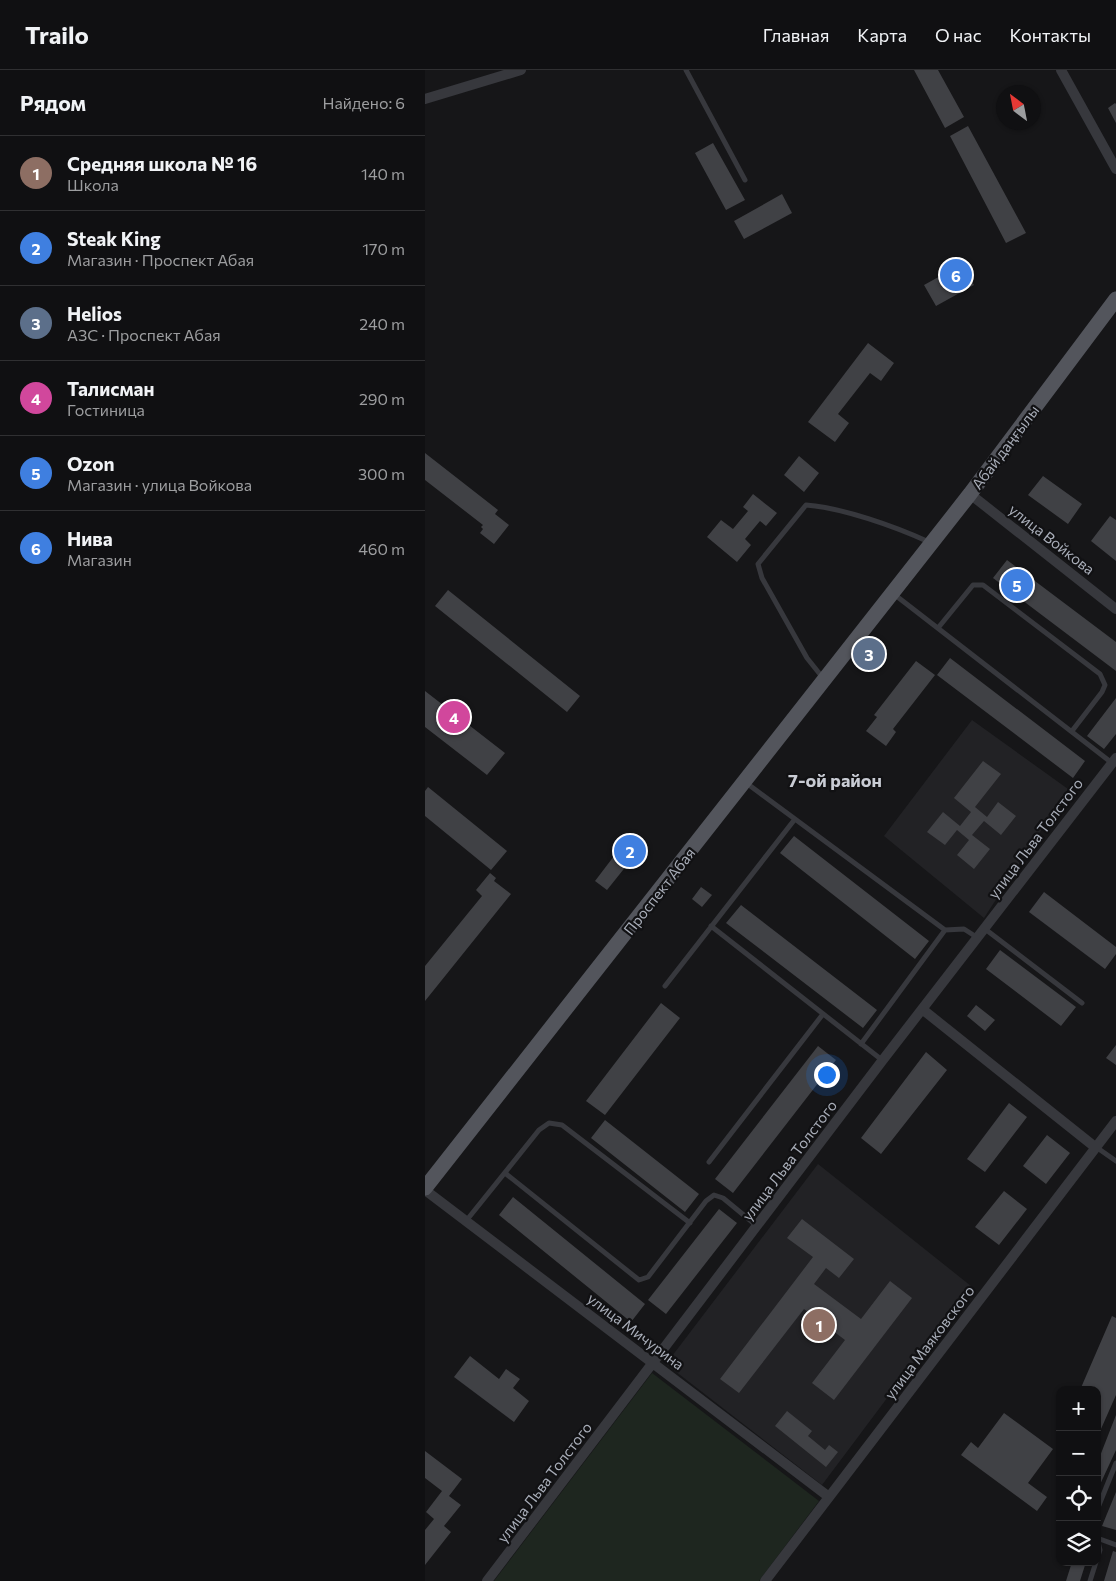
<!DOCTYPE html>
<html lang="ru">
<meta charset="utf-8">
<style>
body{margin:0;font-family:Commissioner,sans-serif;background:#19191b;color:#f1f3f6}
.controls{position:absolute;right:15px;bottom:15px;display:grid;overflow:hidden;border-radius:10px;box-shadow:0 1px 4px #0004}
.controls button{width:45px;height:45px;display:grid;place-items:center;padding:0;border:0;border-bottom:1px solid #303032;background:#101012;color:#f1f3f6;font:25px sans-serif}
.compass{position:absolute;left:571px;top:15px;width:45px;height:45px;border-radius:50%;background:#101012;box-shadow:0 1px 4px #0004;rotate:328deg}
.you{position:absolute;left:401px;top:1004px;width:18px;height:18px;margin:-12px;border:4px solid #fff;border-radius:50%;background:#1a73e8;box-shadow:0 0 0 8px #1a73e833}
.badge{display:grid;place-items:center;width:32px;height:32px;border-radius:50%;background:#f2b134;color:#fff;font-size:16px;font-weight:700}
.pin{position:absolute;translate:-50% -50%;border:2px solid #fff;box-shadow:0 1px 5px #0006}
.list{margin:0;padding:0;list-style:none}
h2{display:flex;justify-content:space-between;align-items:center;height:65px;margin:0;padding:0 20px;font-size:21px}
h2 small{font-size:16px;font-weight:400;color:#9c9d9f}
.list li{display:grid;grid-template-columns:32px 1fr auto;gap:15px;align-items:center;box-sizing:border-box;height:75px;padding:0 20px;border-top:1px solid #303032}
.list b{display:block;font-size:19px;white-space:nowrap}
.list p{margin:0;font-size:16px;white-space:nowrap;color:#9c9d9f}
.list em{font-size:16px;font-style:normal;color:#9c9d9f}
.icon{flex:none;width:28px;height:28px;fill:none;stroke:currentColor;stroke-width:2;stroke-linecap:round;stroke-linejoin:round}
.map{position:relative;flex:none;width:691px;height:1511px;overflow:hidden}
header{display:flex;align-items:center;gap:30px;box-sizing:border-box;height:70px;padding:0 25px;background:#101012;border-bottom:1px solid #303032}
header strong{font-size:24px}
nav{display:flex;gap:28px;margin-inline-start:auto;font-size:18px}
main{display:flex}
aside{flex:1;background:#101012}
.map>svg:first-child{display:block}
.built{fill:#222225}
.green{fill:#1e261f}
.building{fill:#404145}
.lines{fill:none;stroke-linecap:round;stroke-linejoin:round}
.lane{stroke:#37383d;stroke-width:5}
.street{stroke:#37383d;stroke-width:10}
.primary{stroke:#53555c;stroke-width:15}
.labels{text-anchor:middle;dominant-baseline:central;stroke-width:4.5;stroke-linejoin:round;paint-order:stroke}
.street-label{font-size:15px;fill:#a8adb8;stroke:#111113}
.quarter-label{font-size:18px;font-weight:bold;fill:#c9ccd4;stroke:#111113}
</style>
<header>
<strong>Trailo</strong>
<nav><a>Главная</a><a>Карта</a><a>О нас</a><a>Контакты</a></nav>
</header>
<main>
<aside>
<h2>Рядом<small>Найдено: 6</small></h2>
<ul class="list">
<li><span class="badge" style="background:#8d6e63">1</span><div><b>Средняя школа № 16</b><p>Школа</p></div><em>140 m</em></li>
<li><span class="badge" style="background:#3f7fe0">2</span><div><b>Steak King</b><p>Магазин · Проспект Абая</p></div><em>170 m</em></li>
<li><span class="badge" style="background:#5c6f8a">3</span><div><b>Helios</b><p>АЗС · Проспект Абая</p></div><em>240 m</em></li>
<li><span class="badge" style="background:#d1479c">4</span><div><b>Талисман</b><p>Гостиница</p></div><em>290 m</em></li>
<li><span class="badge" style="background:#3f7fe0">5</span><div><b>Ozon</b><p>Магазин · улица Войкова</p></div><em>300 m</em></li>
<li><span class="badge" style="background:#3f7fe0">6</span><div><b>Нива</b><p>Магазин</p></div><em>460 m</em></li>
</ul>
</aside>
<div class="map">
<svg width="691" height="1511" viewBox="0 0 691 1511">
<rect width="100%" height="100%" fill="#161618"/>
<path class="built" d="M547,650l96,69 -84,129 -100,-82z
M393,1094l153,122 -149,199 -156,-121z"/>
<path class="green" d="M227,1303l167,128 -60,80h-265z"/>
<path class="building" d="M489,0h24l26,47 -19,11z
M690,33l1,1v19l-8,-15z
M543,56l58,107 -20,10 -56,-107z
M288,73l32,57 -19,10 -31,-57z
M357,124l10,19 -48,26 -10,-18z
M537,194l12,21 -38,21 -12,-21z
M443,273l26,20 -13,18 -11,-8 -32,41 11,9 -14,19 -27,-20z
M0,383l73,57 -3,4 14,11 -15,19 -14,-11 3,-4 -2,-2 2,-2 -58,-45z
M374,386l20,17 -15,19 -20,-17z
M618,406l39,28 -14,20 -40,-29z
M328,424l24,19 -11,13 -6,-5 -15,18 6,6 -14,17 -30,-25 14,-17 12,9 15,-18 -5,-4z
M685,446l6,4v41l-25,-20z
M582,490l109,82v29l-123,-93z
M23,520l132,106 -13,16 -132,-106z
M525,588l135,103 -12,17 -136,-103z
M491,591l19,14 -42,54 3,3 -10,14 -20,-15 11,-14 -3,-2z
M0,621l80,62 -18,22 -62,-48z
M691,628v36l-12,15 -17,-13z
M558,691l18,13 -26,33 12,10 11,-15 18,14 -15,19 -17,-14 -12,14 18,14 -16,20 -17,-14 12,-15 -12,-10 -12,15 -18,-13 16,-20 17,14 11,-14 -17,-14z
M3,717l79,64 -16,19 -66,-54v-25z
M205,765l13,10 -36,45 -12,-9z
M369,766l135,105 -14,18 -135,-106z
M65,803l6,5 -2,3 17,13 -86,107v-35l57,-70 -6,-6z
M276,817l11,8 -10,12 -10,-8z
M619,822l72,55v7l-11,15 -76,-57z
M316,835l136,105 -14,18 -137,-105z
M575,880l76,57 -15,19 -75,-57z
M236,933l19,15 -75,97 -19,-14z
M551,935l19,15 -10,11 -18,-15z
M691,975v20l-10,-7z
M393,976l18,14 -103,133 -18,-14z
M501,982l21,18 -66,84 -20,-16z
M584,1033l18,14 -42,55 -18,-13z
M180,1050l94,74 -14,18 -94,-74z
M622,1065l23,18 -24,31 -23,-18z
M579,1121l23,18 -28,36 -24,-18z
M88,1127l132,107 -14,18 -132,-107z
M294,1139l18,14 -71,91 -18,-14z
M377,1149l52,40 -15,19 -13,-10 -12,16 47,35 29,-38 22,17 -78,102 -22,-17 33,-43 -41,-31 -65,84 -19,-14 93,-122 -26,-19z
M687,1246l4,2v77l-19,43v-48h-17z
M45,1286l29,23 7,-10 14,10 -7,9 16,13 -15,21 -60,-45z
M362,1341l25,20 -4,5 17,14 4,-5 9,7 -12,15 -51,-41z
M579,1343l49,36 -25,34 19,14 -10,14 -76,-56 10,-13 7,6z
M691,1345v35l-19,41v-36l3,1z
M0,1381l37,28 -13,17 12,9 -17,21 7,6 -26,33v-35l9,-11 -8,-7 16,-21 -17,-13z
M691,1422v38l-14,-4z
M688,1481l3,1v29h-12z
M647,1492h14l-6,19h-14z"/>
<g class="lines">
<path class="lane" d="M261,0l59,110
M470,525l217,168
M513,558l35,-43h10l117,89 5,11 -3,7 -30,39
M398,608l-16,-20 -45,-80 -4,-14 48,-59c37,3 88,21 123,37
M320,712l200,148
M286,856l171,134
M560,859l97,74
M240,916l130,-167
M436,974l84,-114 19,-1 14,9
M671,1077l20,14
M284,1092l114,-148
M80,1103l134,107 9,-3 58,-76 8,-6 9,3 34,28
M41,1151l73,-91 10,-7 13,2 128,98
M672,1440l19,-47
M672,1467l3,13 -3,9
M672,1468l19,7
M665,1511l6,-19"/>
<path class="street" d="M636,0l55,99
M0,29l96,-29
M545,424l146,115
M497,939l173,138
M0,1120l404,307
M62,1511l395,-520 234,-303
M340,1511l351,-460"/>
<path class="primary" d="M0,1118l545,-694 146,-195"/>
</g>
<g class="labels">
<g class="street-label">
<text transform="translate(580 377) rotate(-53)">Абай даңғылы</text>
<text transform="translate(627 469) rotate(38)">улица Войкова</text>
<text transform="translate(610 768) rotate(-53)">улица Льва Толстого</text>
<text transform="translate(234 821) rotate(-52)">Проспект Абая</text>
<text transform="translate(364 1090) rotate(-53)">улица Льва Толстого</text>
<text transform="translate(211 1261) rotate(37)">улица Мичурина</text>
<text transform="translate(504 1272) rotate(-53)">улица Маяковского</text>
<text transform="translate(119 1412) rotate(-53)">улица Льва Толстого</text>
</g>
<g class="quarter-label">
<text x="410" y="710">7-ой район</text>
</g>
</g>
</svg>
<div class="controls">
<button>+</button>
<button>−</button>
<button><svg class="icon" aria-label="locate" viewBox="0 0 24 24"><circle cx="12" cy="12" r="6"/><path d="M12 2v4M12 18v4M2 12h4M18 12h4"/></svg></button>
<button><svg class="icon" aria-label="layers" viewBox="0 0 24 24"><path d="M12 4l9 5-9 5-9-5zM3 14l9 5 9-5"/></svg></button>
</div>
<svg class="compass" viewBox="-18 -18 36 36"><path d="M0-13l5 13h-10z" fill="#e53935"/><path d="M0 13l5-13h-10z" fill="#9c9d9f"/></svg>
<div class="you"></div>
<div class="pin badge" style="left:394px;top:1255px;background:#8d6e63">1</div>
<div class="pin badge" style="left:205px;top:781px;background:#3f7fe0">2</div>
<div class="pin badge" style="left:444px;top:584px;background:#5c6f8a">3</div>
<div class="pin badge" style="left:29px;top:647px;background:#d1479c">4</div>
<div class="pin badge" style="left:592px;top:515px;background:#3f7fe0">5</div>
<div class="pin badge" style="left:531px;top:205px;background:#3f7fe0">6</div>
</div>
</main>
